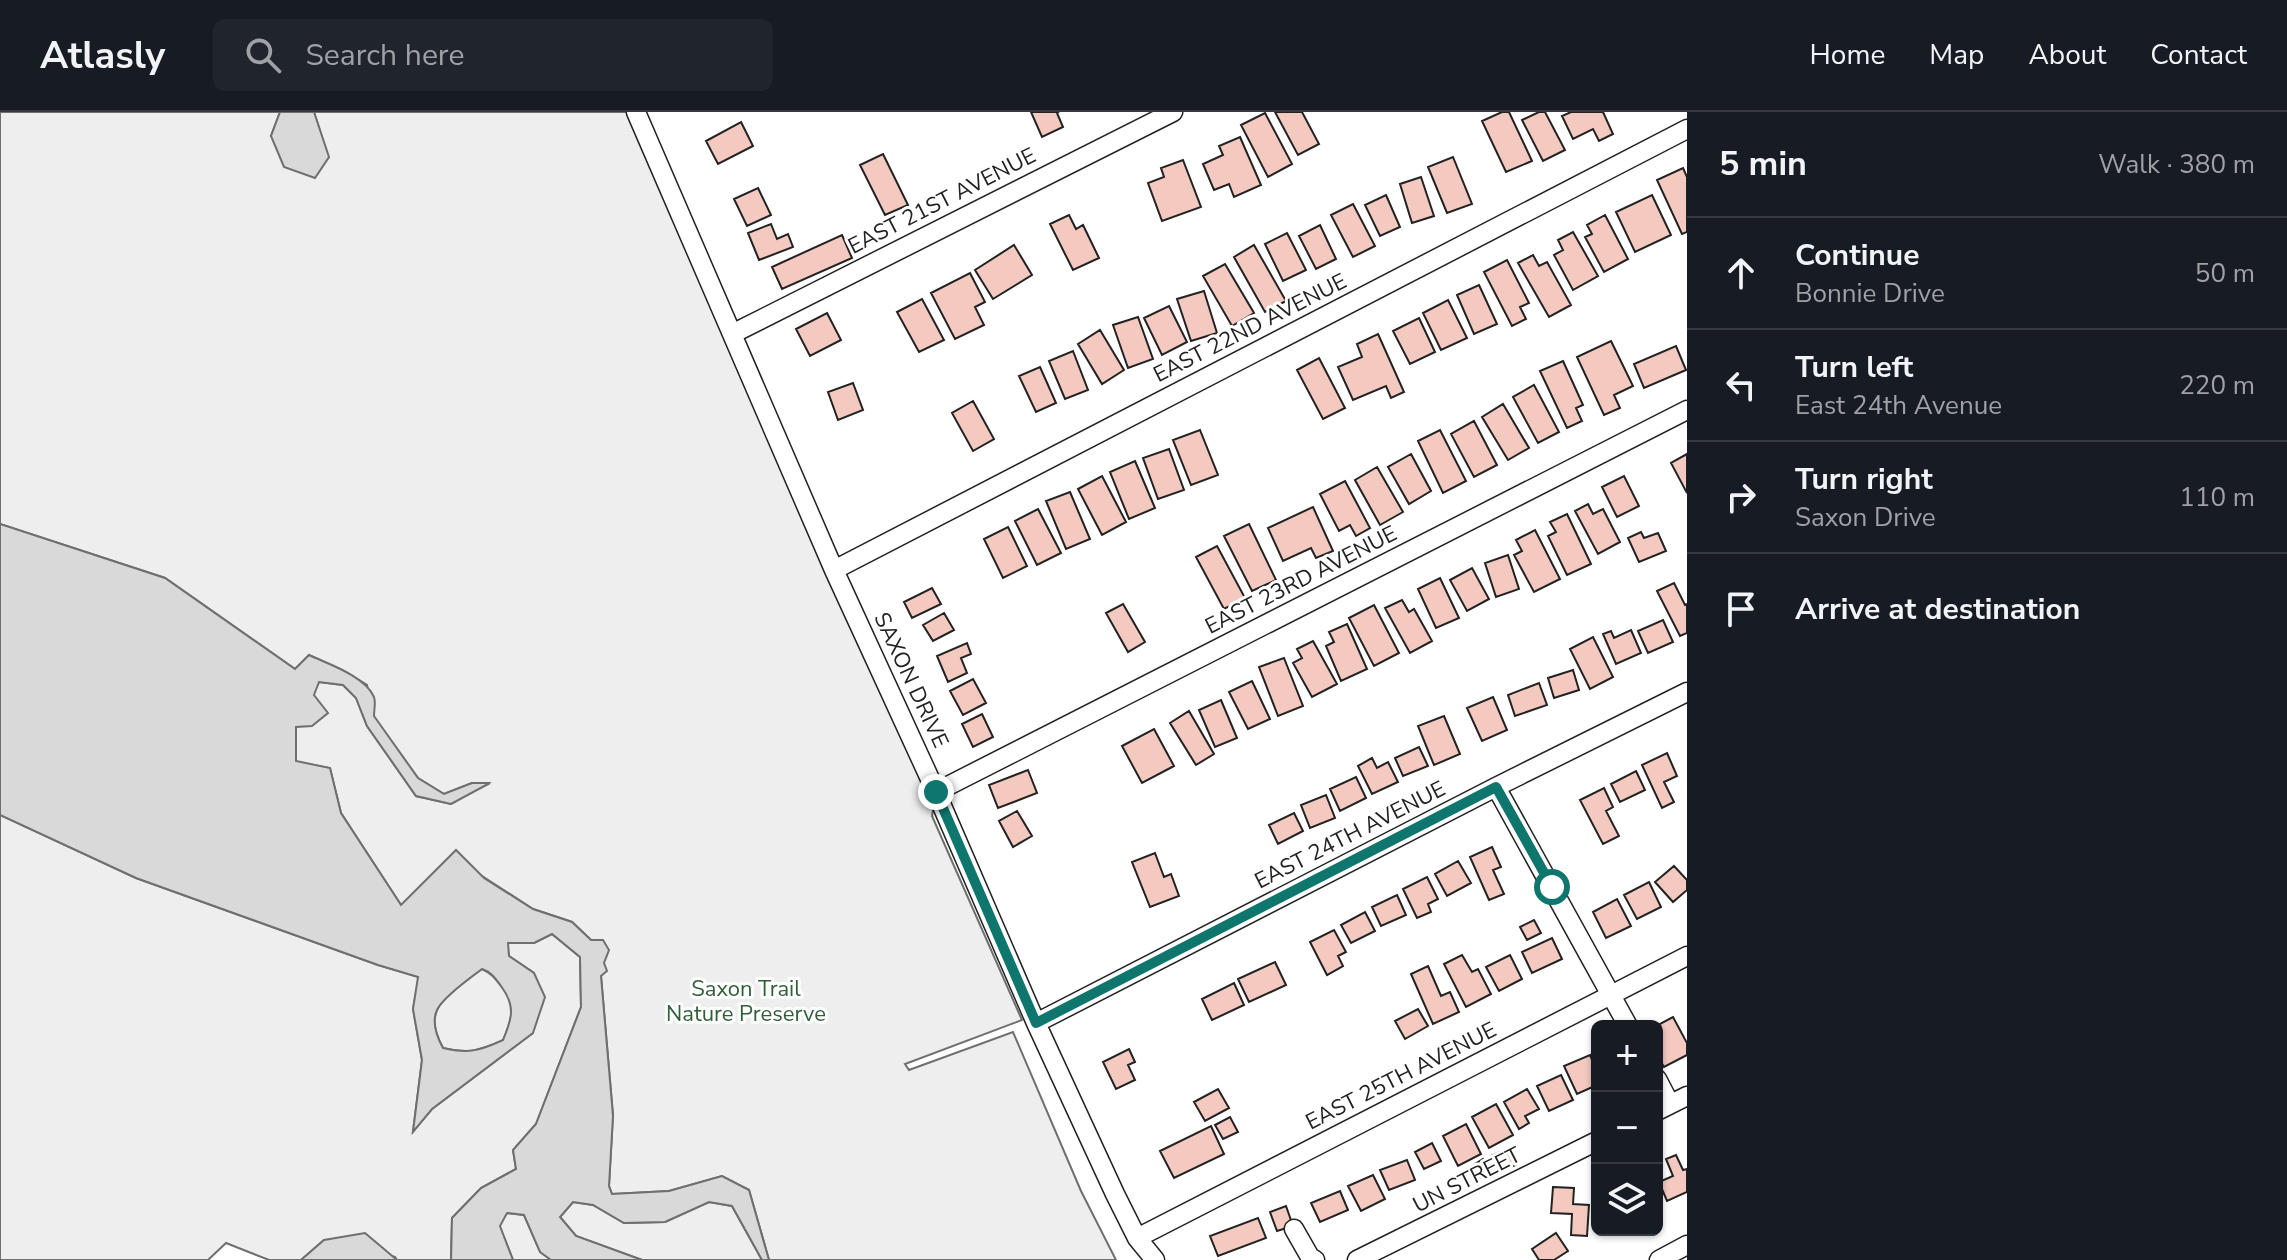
<!DOCTYPE html>
<meta charset="utf-8">
<style>
body{margin:0;font-family:"Nunito Sans",sans-serif;background:#20242c;color:#f1f3f6}
.controls{position:absolute;right:24px;bottom:24px;display:grid;overflow:hidden;border-radius:12px;box-shadow:0 2px 6px #0004}
.controls button{width:72px;height:72px;display:grid;place-items:center;padding:0;border:0;border-bottom:2px solid #363941;background:#171b24;color:#f1f3f6;font:40px sans-serif}
.stop{position:absolute;width:24px;height:24px;margin:-18px;border:6px solid #0f766e;border-radius:50%;background:#fff}
.stop.end{background:#0f766e;border-color:#fff;box-shadow:0 2px 8px #0008}
.list{margin:0;padding:0;list-style:none}
h2{display:flex;justify-content:space-between;align-items:center;height:104px;margin:0;padding:0 32px;font-size:34px}
h2 small{font-size:26px;font-weight:400;color:#9ea1a6}
.list li{display:grid;grid-template-columns:52px 1fr auto;gap:24px;align-items:center;box-sizing:border-box;height:112px;padding:0 32px;border-top:2px solid #363941}
.list b{display:block;font-size:30px;white-space:nowrap}
.list p{margin:0;font-size:26px;white-space:nowrap;color:#9ea1a6}
.list em{font-size:26px;font-style:normal;color:#9ea1a6}
.icon{flex:none;width:44px;height:44px;fill:none;stroke:currentColor;stroke-width:2;stroke-linecap:round;stroke-linejoin:round}
.map{position:relative;flex:none;width:1687px;height:1148px;overflow:hidden}
header{display:flex;align-items:center;gap:48px;box-sizing:border-box;height:112px;padding:0 40px;background:#171b24;border-bottom:2px solid #363941}
header strong{font-size:38px}
nav{display:flex;gap:44px;margin-inline-start:auto;font-size:28px}
.search{width:560px;height:72px;background:#20242c;display:flex;align-items:center;gap:20px;box-sizing:border-box;padding:0 28px;border-radius:12px;color:#9ea1a6;font-size:30px}
main{display:flex}
aside{flex:1;background:#171b24}
.map>svg:first-child{display:block}
.green{fill:#eee;stroke:#6f6f6f;stroke-width:2}
.water{fill:#d9d9d9;stroke:#6f6f6f;stroke-width:2;fill-rule:evenodd}
.building{fill:#f3c9c0;stroke:#222;stroke-width:2}
.lines{fill:none;stroke-linecap:round;stroke-linejoin:round}
.minor-casing{stroke:#222;stroke-width:21}
.minor{stroke:#fff;stroke-width:18}
.route{stroke:#0f766e;stroke-width:10}
.labels{text-anchor:middle;dominant-baseline:central;stroke-width:6;stroke-linejoin:round;paint-order:stroke}
.street-label{font-size:22px;fill:#222;stroke:#fff}
.park-label{font-size:22px;fill:#2f5e38;stroke:#fff}
</style>
<header>
<strong>Atlasly</strong>
<div class="search"><svg class="icon" aria-label="search" viewBox="0 0 24 24"><circle cx="10" cy="10" r="6"/><path d="M15 15l6 6"/></svg>Search here</div>
<nav><a>Home</a><a>Map</a><a>About</a><a>Contact</a></nav>
</header>
<main>
<div class="map">
<svg width="1687" height="1148" viewBox="0 0 1687 1148">
<rect width="100%" height="100%" fill="#fff"/>
<path class="green" d="M0,0h280l-9,24 57,21 -14,-45h322l300,680 -4,24 90,204 -117,44 4,6 104,-38 68,159 35,69h-347l-20,-70 -27,-14 -53,15 -57,3 -3,-8 4,-71 -12,-139 -10,-36 -19,-18 -39,-13 -54,-35 -78,31 -60,-92 -11,-45 -34,-6 -1,-35 24,-45 24,3 13,13 11,28 49,70 35,8 37,-21h-16l-28,11 -26,-16 -45,-62 -6,-31 -25,-15 -33,-15 -14,14 -130,-91 -165,-54z
M0,703l136,63 242,87 41,12 -6,32 9,51 -9,71 19,-22 101,-76 1,-60 -25,-17 -2,-13h27l18,-9 28,23 1,50 -45,117 -23,26 3,19 -35,19 -29,30 -1,42h-54l-2,-3 -71,-17 -23,20h-32l-43,-17 -18,17h-208z
M482,857c9,4 13,9 19,17 16,20 11,33 2,55 -25,10 -34,13 -60,7 -6,-11 -12,-25 -6,-38 5,-12 34,-33 45,-41z
M573,1090l20,3 31,18 41,-1 44,-20 23,4 30,54h-120l-66,-24 -16,-19z
M506,1101l18,2 16,36 11,9h-38l-14,-34z"/>
<path class="water" d="M280,0h34l15,45 -14,21 -31,-11 -13,-31z
M0,412l165,54 130,91 14,-14c19,9 56,21 65,42 2,6 0,12 0,19l44,62 26,16 28,-11h18l-39,21 -35,-8 -49,-70 -11,-28 -13,-13 -24,-3 -5,13 14,18 -16,13 -16,1v34l34,7 11,45 60,92 55,-55 28,28 49,31 39,13 19,18h12l6,10 -5,13 3,8 -6,5 12,140 -4,70 3,8 57,-3 53,-15 27,14 20,70h-7l-30,-54 -23,-4 -44,20 -41,1 -31,-18 -20,-3 -13,15 16,19 66,24h-91l-11,-8 -16,-37 -17,-2 -7,13 13,34h-62l1,-42 29,-30 35,-19 -3,-19 23,-26 45,-117 -1,-50 -28,-23 -18,9h-26l1,13 25,17 11,24 -12,36 -101,76 -19,23 9,-72 -9,-51 5,-32 -40,-12 -242,-87 -136,-63zM482,857c9,3 13,9 19,17 15,20 11,33 2,54 -24,11 -35,14 -60,8 -6,-11 -12,-25 -6,-38 5,-12 34,-33 45,-41z
M365,1121l32,27h-96l23,-20z"/>
<path class="building" d="M1031,0h28l-2,1 6,14 -21,10z
M1275,0h27l17,32 -21,11z
M1502,0h7l23,49 -26,11 -24,-51z
M1539,0h6l20,38 -22,11 -21,-41z
M1571,0h32l10,22 -14,7 -6,-12 -20,10 -11,-23z
M1265,1l27,51 -24,13 -27,-52z
M741,10l12,24 -35,18 -12,-23z
M1240,25l21,48 -27,12 -5,-13 -15,6 -11,-26 20,-9 -4,-9z
M883,42l25,51 -23,10 -25,-50z
M1453,45l19,47 -25,9 -19,-46z
M1183,48l18,47 -39,14 -14,-38 16,-6 -3,-9z
M1683,56l4,9v55l-5,2 -25,-54z
M1421,65l13,39 -22,7 -12,-39z
M758,76l13,27 -24,11 -13,-27z
M1386,83l14,32 -20,9 -15,-31z
M1652,83l19,40 -36,17 -19,-40z
M1353,92l22,42 -22,11 -22,-42z
M1069,103l7,14 7,-4 16,33 -26,12 -23,-46z
M1605,103l23,44 -24,13 -19,-35 7,-3 -5,-9z
M771,112l6,15 11,-5 5,13 -34,13 -11,-27z
M1320,113l16,34 -20,10 -17,-33z
M1573,120l25,44 -25,14 -19,-35 9,-5 -5,-10z
M1287,121l19,37 -23,11 -18,-37z
M842,123l10,23 -70,31 -10,-22z
M1014,133l18,30 -39,24 -18,-29z
M1254,133l32,56 -21,11 -31,-55z
M1533,143l6,11 8,-4 24,43 -22,12 -31,-54z
M1507,148l22,43 -9,4 6,12 -14,7 -28,-54z
M1225,152l29,49 -22,13 -29,-50z
M970,161l15,29 -10,5 9,18 -29,14 -24,-46z
M1479,173l18,39 -23,10 -17,-39z
M1204,179l13,42 -26,8 -14,-42z
M922,187l22,41 -25,12 -22,-40z
M1448,188l19,38 -26,12 -18,-37z
M1169,194l18,36 -25,13 -18,-37z
M827,201l14,27 -31,16 -14,-27z
M1138,205l15,42 -25,9 -15,-43z
M1419,206l16,34 -25,12 -17,-33z
M1100,218l24,40 -22,14 -24,-40z
M1378,222l26,58 -13,6 -5,-12 -33,14 -15,-33 24,-10 -5,-13z
M1611,229l22,45 -19,9 6,13 -16,7 -27,-58z
M1676,234l10,24 -42,18 -10,-24z
M1073,239l15,39 -23,9 -16,-38z
M1319,246l26,50 -22,11 -26,-49z
M1563,249l20,44 -7,3 6,13 -15,7 -27,-57z
M1040,255l16,36 -20,9 -17,-36z
M853,271l10,27 -25,10 -10,-28z
M1534,273l25,47 -21,11 -25,-46z
M973,289l21,38 -21,12 -21,-38z
M1503,292l26,44 -21,12 -26,-43z
M1474,309l23,44 -23,12 -23,-43z
M1200,318l18,45 -27,10 -18,-45z
M1440,318l26,51 -23,12 -25,-52z
M1169,337l15,41 -26,9 -15,-41z
M1411,342l20,37 -22,13 -21,-37z
M1687,342v39l-16,-30z
M1135,349l20,47 -26,11 -19,-47z
M1377,355l26,45 -23,13 -25,-45z
M1102,364l24,46 -24,13 -24,-46z
M1624,364l15,30 -22,11 -15,-30z
M1345,369l25,47 -14,8 -6,-11 -11,6 -19,-37z
M1070,380l20,47 -24,10 -20,-48z
M1588,392l5,10 10,-5 17,33 -22,12 -23,-43z
M1313,395l20,44 -17,7 -5,-10 -28,13 -15,-33z
M1038,397l23,44 -24,12 -22,-44z
M1567,402l24,50 -24,11 -19,-39 8,-4 -6,-10z
M1249,412l27,56 -24,11 -28,-55z
M1008,415l19,39 -24,12 -19,-39z
M1535,418l25,49 -26,13 -20,-37 8,-4 -6,-11z
M1641,420l3,6 14,-5 8,18 -27,11 -11,-24z
M1217,434l28,52 -21,11 -28,-52z
M1508,443l11,34 -23,8 -11,-34z
M1472,456l17,31 -22,12 -17,-31z
M1440,466l19,40 -23,10 -18,-39z
M1674,471l11,22 2,-1v29l-7,3 -23,-45z
M932,476l9,16 -29,14 -8,-16z
M1402,488l7,12 5,-3 18,32 -22,12 -25,-45z
M1123,492l22,38 -17,10 -22,-39z
M1374,493l25,48 -25,13 -25,-48z
M944,501l10,17 -21,11 -10,-16z
M1663,508l10,22 -25,11 -10,-22z
M1347,512l20,45 -26,12 -15,-35 8,-4 -5,-10z
M1631,518l10,23 -25,11 -13,-30 8,-3 3,7z
M1593,525l20,40 -23,12 -20,-40z
M1313,529l24,43 -25,13 -19,-34 9,-5 -5,-9z
M967,531l4,11 -10,4 6,15 -19,9 -11,-26z
M1284,546l19,48 -25,10 -19,-49z
M1573,558l6,20 -25,8 -6,-20z
M973,567l13,24 -23,12 -13,-24z
M1252,569l18,38 -22,10 -19,-37z
M1539,571l8,22 -32,11 -7,-21z
M1493,585l14,33 -25,11 -15,-33z
M1221,588l16,38 -22,9 -16,-37z
M1189,599l25,43 -18,11 -26,-42z
M982,602l11,23 -20,10 -11,-23z
M1444,604l16,38 -26,11 -16,-39z
M1154,617l20,37 -32,17 -20,-37z
M1419,635l9,19 -25,10 -8,-18z
M1667,641l10,23 -13,6 10,20 -12,6 -20,-43z
M1372,646l5,10 11,-6 10,20 -26,12 -14,-28z
M1028,658l9,23 -39,15 -9,-23z
M1636,659l9,19 -25,12 -9,-18z
M1356,665l10,21 -26,13 -10,-22z
M1604,676l9,19 -7,4 13,25 -16,8 -23,-44z
M1326,683l9,23 -25,10 -9,-23z
M1017,699l15,25 -19,11 -14,-26z
M1294,701l9,18 -25,13 -9,-19z
M1492,735l9,20 -8,3 11,24 -15,6 -19,-43z
M1155,741l9,24 7,-3 8,22 -29,11 -18,-45z
M1458,749l13,22 -24,13 -12,-22z
M1674,754l13,14v10l-14,12 -18,-20z
M1427,765l11,22 -10,5 3,8 -14,6 -14,-29z
M1649,770l12,25 -24,12 -13,-24z
M1397,783l9,20 -25,11 -9,-19z
M1617,787l14,27 -25,12 -13,-26z
M1365,800l10,19 -24,12 -10,-18z
M1534,808l7,13 -14,7 -7,-13z
M1334,818l12,22 -8,4 5,10 -16,9 -17,-33z
M1552,826l10,21 -30,14 -10,-21z
M1462,843l10,17 6,-3 13,25 -25,13 -22,-43z
M1510,843l12,24 -23,12 -13,-24z
M1275,850l11,23 -37,17 -11,-23z
M1428,854l13,30 9,-4 9,20 -26,12 -22,-50z
M1234,871l10,22 -32,15 -10,-21z
M1418,897l10,17 -23,13 -10,-18z
M1673,905l14,26v12l-23,12 -7,-12 -1,-29z
M1129,937l6,13 -7,3 7,15 -19,9 -13,-27z
M1590,943l7,16v14l-20,9 -13,-28z
M1561,963l12,25 -24,11 -12,-25z
M1218,977l11,19 -24,13 -11,-19z
M1527,977l12,20 -14,7 4,7 -10,6 -15,-27z
M1496,992l17,31 -24,13 -17,-31z
M1230,1005l8,15 -15,7 -8,-14z
M1466,1012l15,30 -23,12 -15,-30z
M1211,1014l13,28 -50,24 -14,-27z
M1432,1031l9,18 -17,8 -9,-17z
M1508,1036l8,17 -18,7 -7,-16z
M1676,1043l7,15 4,-1v23l-20,9 -8,-19 14,-6 -7,-17z
M1483,1047l7,13 -11,6 -7,-12z
M1407,1048l8,20 -26,10 -9,-20z
M1373,1063l12,24 -24,12 -13,-25z
M1553,1075l21,1 -1,16 16,1 -2,31 -16,-1 1,-21 -21,-1z
M1340,1079l8,19 -28,12 -9,-19z
M1286,1094l7,20 -16,5 -7,-19z
M1258,1106l8,20 -48,18 -8,-20z
M1556,1121l12,18 -14,9h-15l-7,-11z"/>
<g class="lines">
<defs>
<path id="minor" d="M636,0l198,458 102,222 100,231 79,171 22,44 18,22
M732,222l441,-222
M834,458l853,-441
M1496,675l132,239
M936,680l751,-382
M1036,911l460,-236 191,-95
M1657,967l13,25
M1657,999l30,-15
M1294,1117l16,28 5,3
M1137,1126l550,-282
M1357,1148l240,-119
M1659,1148l28,-15"/>
</defs>
<use href="#minor" class="minor-casing"/>
<use href="#minor" class="minor"/>
</g>
<g class="lines">
<path class="route" d="M936,680l100,231 460,-236 56,100"/>
</g>
<g class="labels">
<g class="street-label">
<text transform="translate(942 89) rotate(-27)">EAST 21ST AVENUE</text>
<text transform="translate(1250 216) rotate(-27)">EAST 22ND AVENUE</text>
<text transform="translate(1301 468) rotate(-27)">EAST 23RD AVENUE</text>
<text transform="translate(911 568) rotate(65)">SAXON DRIVE</text>
<text transform="translate(1350 723) rotate(-27)">EAST 24TH AVENUE</text>
<text transform="translate(1401 964) rotate(-27)">EAST 25TH AVENUE</text>
<text transform="translate(1467 1068) rotate(-27)">UN STREET</text>
</g>
<g class="park-label">
<text x="746" y="877">Saxon Trail<tspan x="746" dy="25">Nature Preserve</tspan></text>
</g>
</g>
</svg>
<div class="controls">
<button>+</button>
<button>−</button>
<button><svg class="icon" aria-label="layers" viewBox="0 0 24 24"><path d="M12 4l9 5-9 5-9-5zM3 14l9 5 9-5"/></svg></button>
</div>
<div class="stop" style="left:1552px;top:775px"></div>
<div class="stop end" style="left:936px;top:680px"></div>
</div>
<aside>
<h2>5 min<small>Walk · 380 m</small></h2>
<ul class="list">
<li><svg class="icon" aria-label="ahead" viewBox="0 0 24 24"><path d="M12 20V5M6 11l6-6 6 6"/></svg><div><b>Continue</b><p>Bonnie Drive</p></div><em>50 m</em></li>
<li><svg class="icon" aria-label="left" viewBox="0 0 24 24"><path d="M17 20v-9H6M10 6l-5 5 5 5"/></svg><div><b>Turn left</b><p>East 24th Avenue</p></div><em>220 m</em></li>
<li><svg class="icon" aria-label="right" viewBox="0 0 24 24"><path d="M7 20v-9h11M14 6l5 5-5 5"/></svg><div><b>Turn right</b><p>Saxon Drive</p></div><em>110 m</em></li>
<li><svg class="icon" aria-label="arrive" viewBox="0 0 24 24"><path d="M6 21V4h12l-3 4 3 4H6"/></svg><div><b>Arrive at destination</b></div></li>
</ul>
</aside>
</main>
